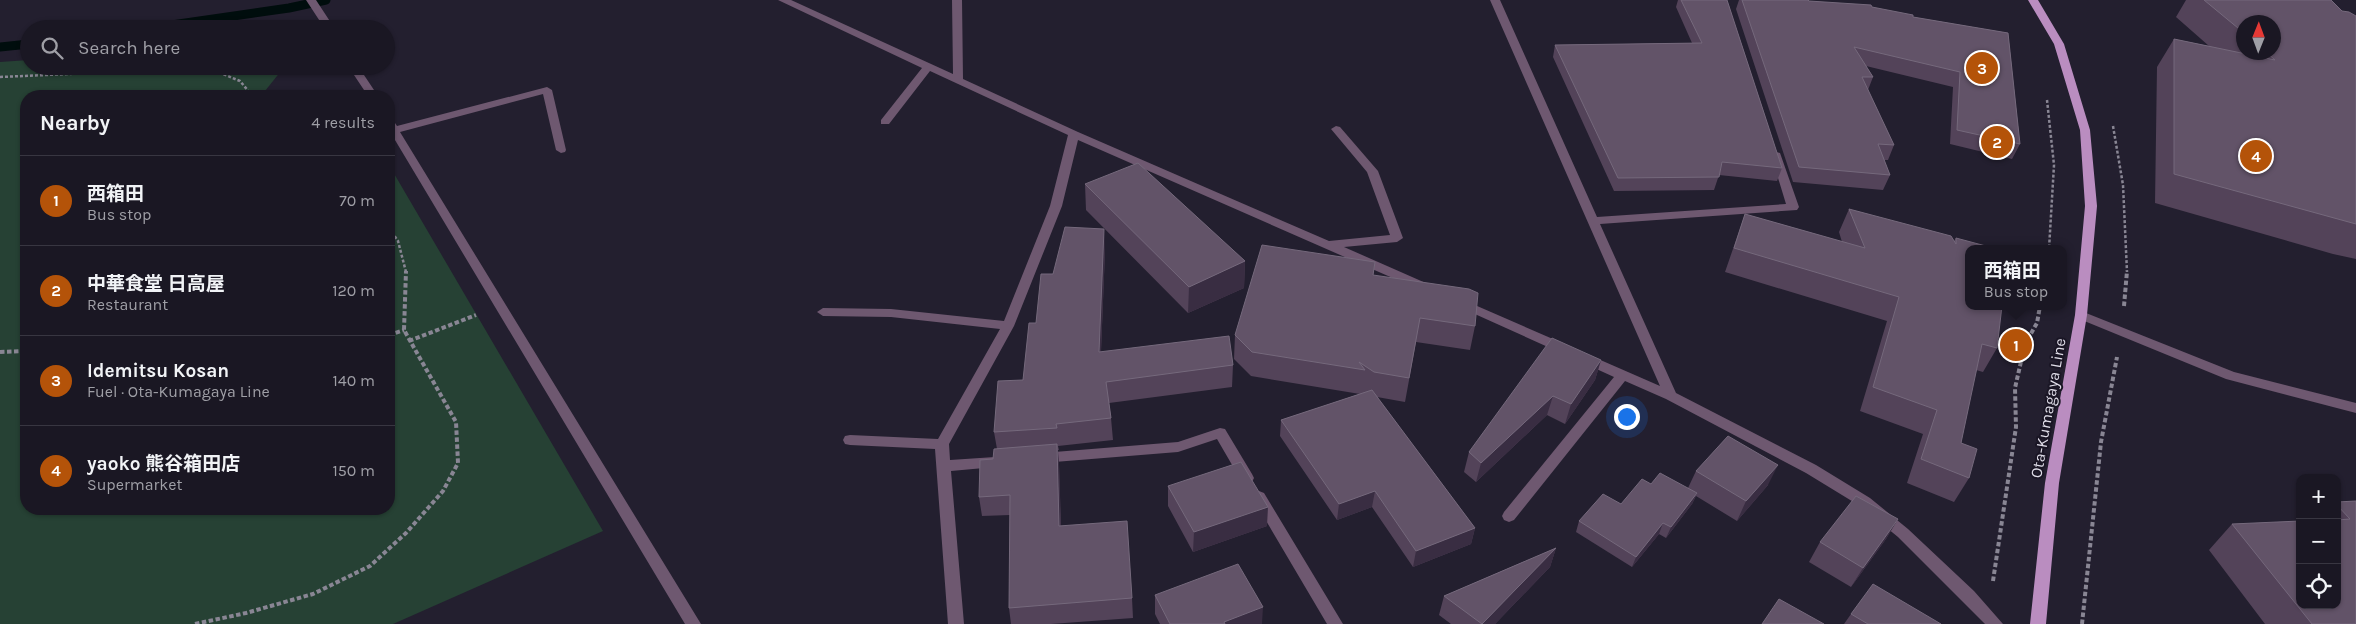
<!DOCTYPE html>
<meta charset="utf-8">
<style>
body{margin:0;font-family:Karla,"Noto Sans JP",sans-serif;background:#23202b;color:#f1f3f6}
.controls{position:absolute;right:15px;bottom:15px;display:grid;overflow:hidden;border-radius:10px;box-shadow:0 1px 4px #0004}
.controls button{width:45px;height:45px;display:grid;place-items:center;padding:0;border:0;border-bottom:1px solid #383641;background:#1a1723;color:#f1f3f6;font:25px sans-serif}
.compass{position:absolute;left:2236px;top:15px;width:45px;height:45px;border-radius:50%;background:#1a1723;box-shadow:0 1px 4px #0004;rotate:1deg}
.you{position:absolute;left:1626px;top:416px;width:18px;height:18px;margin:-12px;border:4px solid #fff;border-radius:50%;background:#1a73e8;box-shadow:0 0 0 8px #1a73e833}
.badge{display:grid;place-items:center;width:32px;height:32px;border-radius:50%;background:#b45309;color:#fff;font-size:16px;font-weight:700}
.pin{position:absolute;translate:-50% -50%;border:2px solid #fff;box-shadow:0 1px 5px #0006}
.popup{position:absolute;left:1965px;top:245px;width:102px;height:65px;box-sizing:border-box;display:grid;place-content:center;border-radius:10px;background:#1a1723;filter:drop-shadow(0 1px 4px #0005);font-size:16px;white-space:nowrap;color:#9f9fa6}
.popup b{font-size:19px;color:#f1f3f6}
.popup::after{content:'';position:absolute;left:50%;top:100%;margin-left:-10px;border:10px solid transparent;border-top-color:#1a1723}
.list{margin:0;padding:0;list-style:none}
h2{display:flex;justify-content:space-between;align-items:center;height:65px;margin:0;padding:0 20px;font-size:21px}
h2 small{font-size:16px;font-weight:400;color:#9f9fa6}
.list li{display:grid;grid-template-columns:32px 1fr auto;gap:15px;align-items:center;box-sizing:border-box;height:90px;padding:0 20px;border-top:1px solid #383641}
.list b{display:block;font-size:19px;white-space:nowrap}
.list p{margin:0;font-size:16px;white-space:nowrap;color:#9f9fa6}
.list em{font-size:16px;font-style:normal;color:#9f9fa6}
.icon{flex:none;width:28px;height:28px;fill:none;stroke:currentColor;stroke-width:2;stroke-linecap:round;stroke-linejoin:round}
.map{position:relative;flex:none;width:2356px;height:624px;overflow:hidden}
.search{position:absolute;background:#1a1723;box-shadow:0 1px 4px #0004;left:20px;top:20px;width:375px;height:55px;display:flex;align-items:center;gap:12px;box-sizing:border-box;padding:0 18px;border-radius:28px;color:#9f9fa6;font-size:19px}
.panel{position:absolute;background:#1a1723;box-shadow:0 1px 4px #0004;left:20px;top:90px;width:375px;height:425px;border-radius:20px}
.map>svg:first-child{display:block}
.green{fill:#264134}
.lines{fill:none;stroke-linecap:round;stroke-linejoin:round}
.stream{stroke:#000d0d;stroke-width:9}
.path-far1{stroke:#898694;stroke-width:2.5;stroke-dasharray:3 2;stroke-linecap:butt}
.path{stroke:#898694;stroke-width:4;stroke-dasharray:4.5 2.5;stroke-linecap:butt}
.minor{fill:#6e5870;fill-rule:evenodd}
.major{fill:#ba8dc0;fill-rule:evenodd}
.wall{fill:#534359;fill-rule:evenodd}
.shaded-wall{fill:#392d42}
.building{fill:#625368;stroke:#75697c}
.labels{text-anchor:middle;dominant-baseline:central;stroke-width:4;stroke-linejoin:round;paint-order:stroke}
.street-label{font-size:16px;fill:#dfdde8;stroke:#1a1625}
</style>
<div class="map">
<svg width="2356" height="624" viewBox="0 0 2356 624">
<rect width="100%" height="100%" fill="#231f2f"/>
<path class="green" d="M29,60v6h256l-24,30h-235v413h363v-344l214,366 -210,93h-393v-562z"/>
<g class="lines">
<path class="stream" d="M144,29l145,-21 37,-8
M0,47l29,-3"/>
<path class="path-far1" d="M0,77l208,-9 32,13 10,12 -2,3
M2047,100l7,65 -5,84
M2113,126l10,59 4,87
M389,228l9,13 8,31"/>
<path class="path" d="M2124,306l3,-35
M389,335l15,-5
M409,341l67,-26
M0,352l26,-1
M1993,581l23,-154 -1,-39 10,-44 12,-21 3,-17
M195,624l51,-11 67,-19 57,-28 36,-33 37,-42 15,-28 -2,-41 -52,-92 2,-59
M2082,624l19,-182 16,-85"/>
<path class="minor" d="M306,0h10l19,29h-10z
M778,0h13l162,74 -1,-74h10l1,79 115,53 251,109 61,-6 -23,-63 -36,-43 5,-3 4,1 38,44 25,67 -6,4 -53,5 84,37 2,3 -6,4 -4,-1 -342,-150 -16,66 -48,120 -65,118 1,16 45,-3 5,1 2,4 -2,4 -5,1 -44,4 13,153h-16l-13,-175 -85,-4 -5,-1 -2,-4 2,-4 5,-1 88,4 62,-110 -109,-12 -68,-1 -6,-4 6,-4 68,1 113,12 46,-115 18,-71 -138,-64 -41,53h-8v-4l41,-52z
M1490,0h10l97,217 189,-13 -15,-49 5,-3 4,1 19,54 -2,3 -197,14 76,169 140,72 54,33 38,31 66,62 29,33h-18l-87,-87 -38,-31 -54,-33 -140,-74 -41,-18 -111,139 -5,2 -5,-2 -2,-4 2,-4 110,-135 -35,-16 -1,-3 1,-3h10l71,31z
M348,66h10l20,30h-10z
M547,87l5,3 14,60 -1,2 -4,1 -5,-3 -13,-56 -143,38 301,492h-16l-296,-494v-11l4,1 4,6z
M1461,299l108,47 1,3 -6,5 -5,-2 -102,-46 -2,-3 2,-3z
M2081,311l153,61 122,31v10l-130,-34 -149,-61 -2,-3 2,-3z
M1220,428l5,1 27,45 2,4 -2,4 -5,2 -5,-2 -25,-43 -39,13 -136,11 -5,-1 -2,-4 2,-4 5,-1 136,-11z
M1259,491l5,2 79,131h-16l-75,-127 2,-4z"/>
<path class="major" d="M2028,0h10l26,44 26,86 7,76 -10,109 -28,168 -13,141h-16l15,-141 30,-168 10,-109 -5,-76 -26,-86z"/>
</g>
<path class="wall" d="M1678,0h49l55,168 -5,13 -58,-6 -5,15 -100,1 -61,-134 2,-12 137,-2 -16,-36z
M1739,0h69l1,1 63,6 41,10 95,16 12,111 -8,15 -62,-15 3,-57 -87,-21 7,11 -5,13 26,55 -6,15h-4l6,15 -7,15 -90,-8 -57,-173z
M2186,0h145l11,11 14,5v243l-23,-5 -178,-51 2,-136 17,-28 35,7 -33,-29zM2244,22l30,30h-30z
M1085,184l160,77 -1,27 -56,25 -102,-103z
M1849,209l105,32 2,-3 41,110 -14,24 -7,-2 -15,73 8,35 -15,24 -47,-19 16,-49 -63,-23 27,-90 -162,-49 20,-58 97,28 -3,-10z
M1105,251l-4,101 132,13 -1,22 -123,16 2,15 2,22 -55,6 1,4h-1l1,14 2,62 71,72 1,20 -82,6h-40l-2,-16 1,-93 -28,1 -3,-19 18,-48 -3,-17 29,-52 30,-106z
M1375,262l-2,14 102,50 -5,24 -54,-8 -11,60 -28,-5 98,131 -4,16 -58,23 -41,-60 -35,13 -57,-84 1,-16 79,-26 -109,-18 -17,-17 1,-24z
M1601,360l-6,20 -30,44 -18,-9 -71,67 -12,-10 5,-20z
M1696,471l72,14 -31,36 -41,-25 -4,8 -26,34 -7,-4 -27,33 -56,-35 3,-11 42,-17 30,-20 37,4z
M1168,486l99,40 -74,26 -25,-46z
M2356,501v123h-91l-56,-74 23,-26 105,81v-103z
M1898,519l-12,20 -35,48 -42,-25 11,-20z
M1556,548l-6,19 -55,57h-44l-12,-9 5,-19z
M1155,595l107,29h-102l-5,-10z
M1851,614l90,10h-97z"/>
<path class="shaded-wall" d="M1104,229l1,22 -5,123 -1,-22z
M1245,261l-1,27 -56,25 1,-26z
M1601,360l-6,20 -30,44 6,-20z
M1553,396l-6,19 -71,67 5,-19z
M1057,444l2,20 2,81 -2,-19z
M1778,465l-10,20 -31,36 9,-20z
M1375,491l-3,16 -35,13 2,-16z
M1697,493l-5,11 -26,34 5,-11z
M1268,507l-1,19 -74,26 1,-20z
M1898,519l-12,20 -35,48 12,-19z
M1663,523l-4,11 -27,33 4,-10z
M1475,528l-4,16 -58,23 3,-16z
M1556,548l-6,19 -55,57h-13z
M1263,607l-1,17h-38v-2z"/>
<path class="building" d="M1681,0h46l55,168 -60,-6 -3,15 -101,1 -63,-133 147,-2z
M1742,0h66l1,1 62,4 1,2 41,8v2l95,16 12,111 -63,-14 3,-58 -106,-25 19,30h-11l32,68 -16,-1 12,31 -91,-8z
M2204,0h127l11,11 7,1 7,4v208l-182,-50v-135l101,21 -9,-8h8v-30h-30v11z
M1138,163l107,98 -56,26 -104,-103z
M1849,209l102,27 5,8v-6l41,11h-29v57h34l-5,42 -15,-4 -21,99 16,6 -8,29 -48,-19 16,-49 -64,-23 26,-90 -165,-49 11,-34 120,34z
M1065,227l39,2 -5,123 130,-16 4,29 -127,17 5,36 -55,6 1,4 -63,4 4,-51 25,-1 6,-57h7l5,-49h12z
M1262,245l113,17 -2,13 96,14 9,4 -3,33 -55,-8 -11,60 -35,-6 -15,-10 6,8 -113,-18 -17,-17z
M1552,338l49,22 -30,44 -18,-8 -72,67 -12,-11z
M1372,390l103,138 -59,23 -41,-60 -36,13 -58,-84z
M1728,436l50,29 -32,36 -50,-30z
M1057,444l2,82 68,-5 5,77 -123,10 1,-113 -31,2 1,-37 13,-1 1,-10z
M1241,462l27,45 -74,25 -26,-46z
M1660,473l37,20 -26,34 -8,-4 -27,34 -57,-36 24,-27 18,10 21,-25 9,5z
M1856,496l42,23 -35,49 -43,-26z
M2356,501v123h-44l-80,-100 68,-3v84h37v-85l13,-1 -13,-14v-3z
M1556,548l-74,76 -38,-28z
M1238,564l25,43 -39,15 1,2h-55l-15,-29z
M1873,584l68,40h-73l-17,-10z
M1779,599l45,25h-62z"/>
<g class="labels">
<g class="street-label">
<text transform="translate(2048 408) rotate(-80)">Ota-Kumagaya Line</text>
</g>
</g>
</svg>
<div class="controls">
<button>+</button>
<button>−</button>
<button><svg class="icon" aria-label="locate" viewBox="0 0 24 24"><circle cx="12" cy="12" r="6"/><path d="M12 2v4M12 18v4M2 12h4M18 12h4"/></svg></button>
</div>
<svg class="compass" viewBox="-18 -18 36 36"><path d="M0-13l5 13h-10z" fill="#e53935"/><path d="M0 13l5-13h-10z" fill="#9f9fa6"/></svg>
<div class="you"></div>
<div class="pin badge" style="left:2016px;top:345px">1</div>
<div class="popup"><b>西箱田</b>Bus stop</div>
<div class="pin badge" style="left:1997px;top:142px">2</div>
<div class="pin badge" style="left:1982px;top:68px">3</div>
<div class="pin badge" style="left:2256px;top:156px">4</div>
<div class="search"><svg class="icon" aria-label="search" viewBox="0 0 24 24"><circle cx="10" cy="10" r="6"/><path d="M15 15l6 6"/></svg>Search here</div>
<section class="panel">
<h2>Nearby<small>4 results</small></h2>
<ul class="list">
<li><span class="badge">1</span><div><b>西箱田</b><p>Bus stop</p></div><em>70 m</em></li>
<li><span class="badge">2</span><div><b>中華食堂 日高屋</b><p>Restaurant</p></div><em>120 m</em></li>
<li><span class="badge">3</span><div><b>Idemitsu Kosan</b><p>Fuel · Ota-Kumagaya Line</p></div><em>140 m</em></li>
<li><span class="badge">4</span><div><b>yaoko 熊谷箱田店</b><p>Supermarket</p></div><em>150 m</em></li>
</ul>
</section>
</div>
